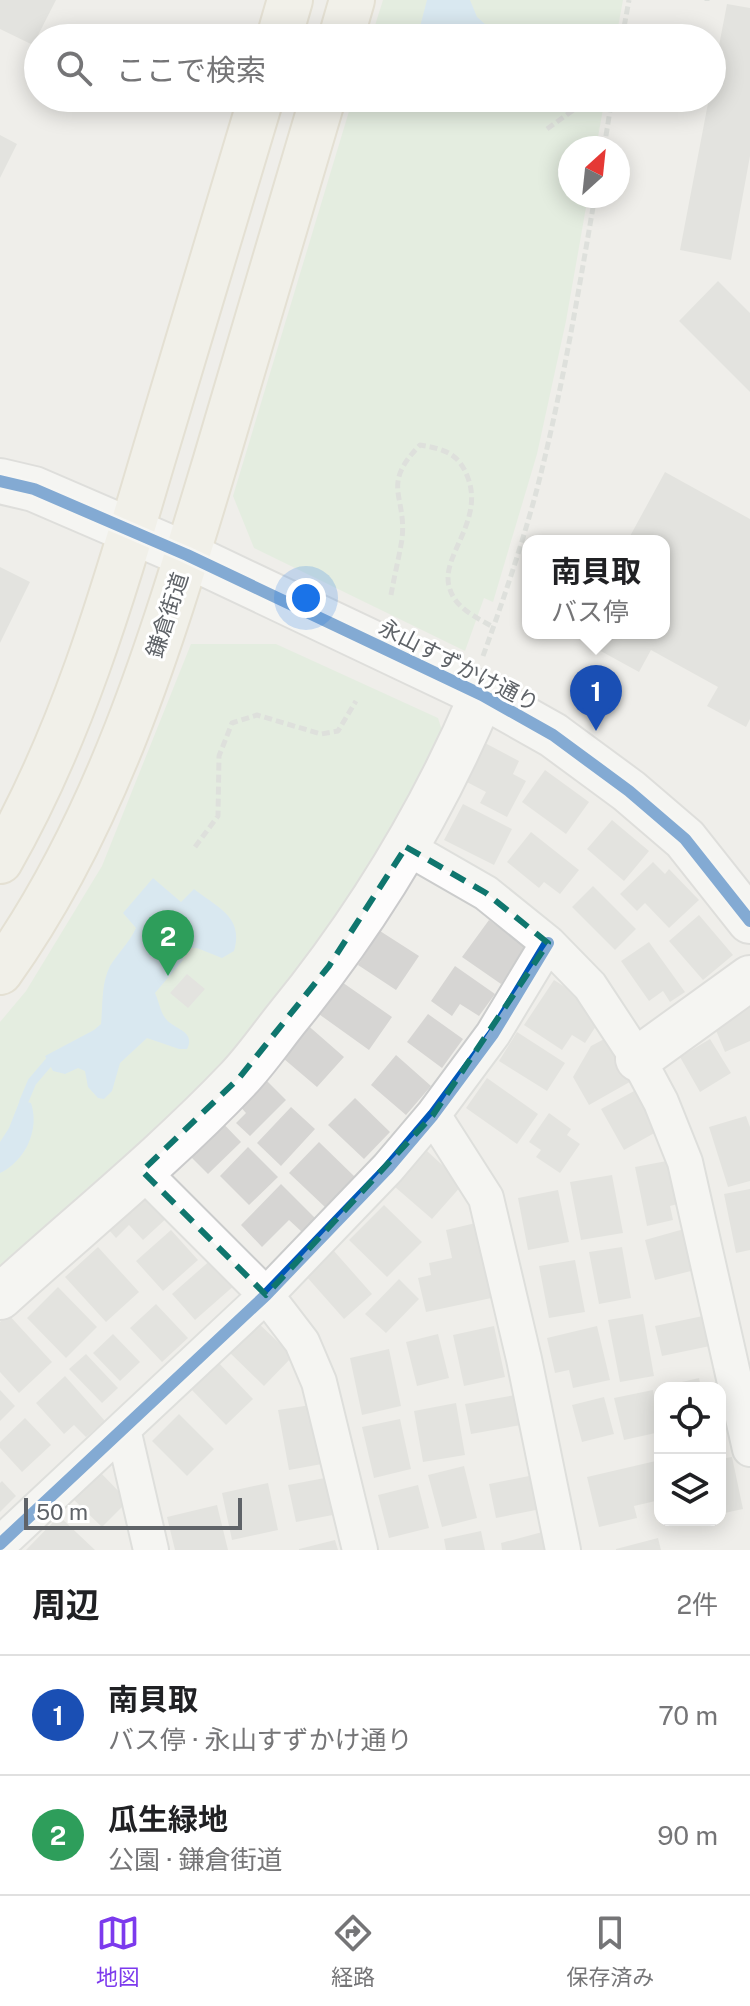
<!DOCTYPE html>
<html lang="ja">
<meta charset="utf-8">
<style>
body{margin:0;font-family:"Public Sans","Noto Sans JP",sans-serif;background:#f6f6f6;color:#202124}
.controls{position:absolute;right:24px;bottom:24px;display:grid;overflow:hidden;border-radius:16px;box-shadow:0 4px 20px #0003}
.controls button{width:72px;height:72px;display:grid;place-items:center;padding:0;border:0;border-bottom:2px solid #e0e0e0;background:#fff;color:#202124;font:40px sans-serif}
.compass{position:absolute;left:558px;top:136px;width:72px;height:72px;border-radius:50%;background:#fff;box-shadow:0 4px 20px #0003;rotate:27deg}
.scale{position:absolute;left:24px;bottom:20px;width:218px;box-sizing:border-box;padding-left:8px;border:4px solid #5f6368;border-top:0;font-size:22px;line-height:28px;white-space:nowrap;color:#5f6368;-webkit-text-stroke:6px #fff;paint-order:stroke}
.you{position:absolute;left:306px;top:598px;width:28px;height:28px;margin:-20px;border:6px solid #fff;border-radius:50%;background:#1a73e8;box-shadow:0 0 0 12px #1a73e833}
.badge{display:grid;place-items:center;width:52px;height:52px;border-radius:50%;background:#7c3aed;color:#fff;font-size:26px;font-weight:700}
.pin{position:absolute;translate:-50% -66px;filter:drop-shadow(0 2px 4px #0008)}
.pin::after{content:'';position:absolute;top:42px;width:28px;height:24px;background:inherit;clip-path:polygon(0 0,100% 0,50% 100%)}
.popup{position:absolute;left:522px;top:535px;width:148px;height:104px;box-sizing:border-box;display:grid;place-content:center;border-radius:16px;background:#fff;filter:drop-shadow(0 2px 6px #0005);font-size:26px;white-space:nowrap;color:#757577}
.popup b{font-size:30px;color:#202124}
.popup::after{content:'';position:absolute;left:50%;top:100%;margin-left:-16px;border:16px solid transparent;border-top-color:#fff}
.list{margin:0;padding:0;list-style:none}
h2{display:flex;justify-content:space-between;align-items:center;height:104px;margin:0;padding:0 32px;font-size:34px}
h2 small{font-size:26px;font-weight:400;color:#757577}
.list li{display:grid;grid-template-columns:52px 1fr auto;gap:24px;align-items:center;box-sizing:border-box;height:120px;padding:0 32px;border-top:2px solid #e0e0e0}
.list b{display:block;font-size:30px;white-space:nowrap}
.list p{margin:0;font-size:26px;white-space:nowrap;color:#757577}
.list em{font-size:26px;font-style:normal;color:#757577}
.icon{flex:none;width:44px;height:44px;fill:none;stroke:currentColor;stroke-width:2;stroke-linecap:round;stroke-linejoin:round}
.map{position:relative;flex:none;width:750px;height:1550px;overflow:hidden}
.search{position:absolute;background:#fff;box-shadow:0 4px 20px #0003;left:24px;right:24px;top:24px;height:88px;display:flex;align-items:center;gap:20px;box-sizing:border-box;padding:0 28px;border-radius:44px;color:#757577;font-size:30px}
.sheet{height:344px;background:#fff}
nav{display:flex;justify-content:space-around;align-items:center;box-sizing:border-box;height:112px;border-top:2px solid #e0e0e0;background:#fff;font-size:22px;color:#757577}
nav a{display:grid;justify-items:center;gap:4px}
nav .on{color:#7c3aed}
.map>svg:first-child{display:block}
.green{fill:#d8ebd6}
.water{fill:#bfe0f9}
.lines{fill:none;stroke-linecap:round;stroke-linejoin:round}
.stream{stroke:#bfe0f9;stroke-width:9}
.building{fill:#d6d5d3}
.street-casing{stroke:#cbcccc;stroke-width:38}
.secondary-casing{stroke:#cacacb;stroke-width:48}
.primary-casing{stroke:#d7ceb8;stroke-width:48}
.path{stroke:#cacfcc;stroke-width:5;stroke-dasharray:8 4;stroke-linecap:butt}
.street{stroke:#fdfcfc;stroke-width:34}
.secondary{stroke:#fdfcfc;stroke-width:44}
.primary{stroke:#f4f2e9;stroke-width:44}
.cycleway-casing{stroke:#fff;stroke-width:17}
.cycleway{stroke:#0057b8;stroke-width:12}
.marked{fill:none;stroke:#0f766e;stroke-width:6;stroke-dasharray:16 10;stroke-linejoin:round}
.labels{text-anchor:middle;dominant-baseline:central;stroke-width:6;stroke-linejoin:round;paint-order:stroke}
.street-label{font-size:22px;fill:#5f6368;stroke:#fff}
</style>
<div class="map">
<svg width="750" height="1550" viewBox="0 0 750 1550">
<rect width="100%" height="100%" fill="#efeeea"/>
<path class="green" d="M383,0h240l-7,38h-245z
M353,98h252l-9,50h-26v48h18l-22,125 -29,133 -44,148 -9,-4 -19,53 -211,-103 -21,-52z
M191,644h85l162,74 7,22 -53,105 -170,228 -222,211v-262l26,-31 76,-125z"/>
<path class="water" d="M427,0h43l7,17 24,21h-84z
M153,878l28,24 13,-13c24,19 50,28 40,62l-12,7 -25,-10h-12l-2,12 -28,33c4,8 5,19 11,26 9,11 30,12 21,30h-8l-32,-11 -27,25 -8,28 -8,8 -6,-1 -10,-11 -3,-16 -7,-3 -13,6 -12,-3 -8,-15 49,-26 7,-6c2,-20 0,-40 9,-58 8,-13 19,-23 26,-38l-13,-15z
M20,1100l11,3c9,27 -6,58 -31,70v-31l9,-14z"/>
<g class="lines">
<path class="stream" d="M24,1101l8,-19 17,-20"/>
</g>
<path class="building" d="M0,0h56l-23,45 -33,-16z
M727,4l23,4v148l-19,104 -51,-10 29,-152h3v-16z
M0,135l17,9 -17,34z
M718,281l32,32v79l-71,-71z
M665,472l85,47v200l-4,8 -39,-21 11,-19 -67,-37 -12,22 -42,-23 9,-16h58v-92h-29l-6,-3z
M0,567l30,15 -30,61z
M485,743l34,18 -6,13 13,7 -19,36 -27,-14 6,-11 -21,-11z
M545,770l44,32 -23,32 -44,-32z
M463,804l49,25 -18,36 -50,-25z
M612,820l37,31 -25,30 -37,-32z
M531,832l48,38 -19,24 -16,-12 -5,6 -32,-26z
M653,862l12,12 4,-5 30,31 -30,28 -24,-25 -8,8 -17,-17z
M593,886l43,43 -21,21 -43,-43z
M699,915l34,40 -30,25 -34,-39z
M489,920l38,27 -26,37 -39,-27z
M380,931l39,25 -23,34 -38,-25z
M649,942l36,50 -15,10 -7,-11 -14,10 -28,-40z
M455,966l40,28 -16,22 -19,-12 -8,12 -21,-15z
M187,974l18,15 -17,19 -18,-15z
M339,980l53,37 -23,33 -53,-38z
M554,980l41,26 5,14 -15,23 -13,-8 -10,15 -38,-25z
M750,1006v35l-25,11 -13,-31z
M428,1014l35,25 -21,29 -35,-26z
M304,1022l40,35 -27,30 -40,-34z
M517,1032l48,31 -18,28 -48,-30z
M610,1036l25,43 -46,26 -16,-28 18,-31z
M710,1039l21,34 -31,19 -20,-35z
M396,1055l35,31 -25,29 -35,-30z
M262,1076l24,24 -36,36 -14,-13 10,-10 -10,-11z
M487,1078l51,36 -21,30 -51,-36z
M636,1090l22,41 -34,19 -23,-41z
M355,1098l35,34 -26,27 -36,-34z
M291,1107l24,22 -34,37 -24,-23z
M213,1113l28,29 -33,32 -28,-28z
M549,1113l22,16 -4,6 13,9 -20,29 -24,-16 5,-7 -12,-8z
M746,1116l4,11v54l-22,6 -19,-60z
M319,1142l36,35 -29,31 -37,-35z
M248,1147l30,30 -29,28 -29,-29z
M427,1151l36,33 -31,35 -37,-32z
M672,1160l9,43 -11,3 3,14 -26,6 -12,-59z
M612,1175l11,58 -42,7 -11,-58z
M281,1184l35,35 -14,13 -13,-12 -27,27 -21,-22z
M141,1185l28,31 -26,24 -14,-15 -13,13 -14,-16z
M750,1189v61l-14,3 -12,-59z
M558,1190l11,52 -41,8 -10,-52z
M384,1205l38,37 -35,35 -38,-37z
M480,1222l16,75 -70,15 -8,-34 13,-3 -2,-12 23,-5 -6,-28z
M684,1229l11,41 -40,10 -10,-40z
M171,1230l27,30 -35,31 -27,-30z
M98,1247l41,45 -33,30 -41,-45z
M622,1247l9,51 -32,6 -10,-52z
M334,1251l38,43 -28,25 -38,-43z
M213,1258l23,26 -41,36 -23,-26z
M575,1260l10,52 -36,6 -10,-52z
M399,1279l20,20 -33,34 -21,-19z
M58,1287l39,40 -31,31 -39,-40z
M156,1304l32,34 -26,24 -32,-34z
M8,1314l44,48 -33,31 -19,-21v-50z
M643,1314l11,62 -34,6 -12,-62z
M703,1316l7,30 -48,10 -7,-30z
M257,1322l36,34 -29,30 -36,-35z
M494,1326l11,51 -41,9 -11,-51z
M597,1326l13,54 -37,8 -4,-18 -14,3 -8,-35z
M113,1334l27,28 -20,19 -27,-28z
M438,1334l11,44 -32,8 -11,-44z
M389,1349l12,57 -39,9 -12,-57z
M86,1354l32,34 -16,15 -33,-34z
M217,1361l36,38 -27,26 -37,-38z
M65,1376l40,45 -19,16 -12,-12 -10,9 -28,-31z
M699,1378l2,10h-28v-4z
M0,1390l15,16 -15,15z
M653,1390l7,42 -36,8 -10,-42z
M515,1395l6,30 -50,9 -6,-30z
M604,1397l10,37 -32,8 -10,-37z
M456,1403l9,52 -42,7 -9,-51z
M311,1405l11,59 -33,6 -11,-60z
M179,1414l35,35 -27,27 -35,-35z
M25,1418l26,27 -29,27 -22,-24v-6z
M400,1419l11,50 -37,9 -12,-51z
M732,1457l11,52 -23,5v-55z
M660,1460v40l-26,6 3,12 -38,9 -12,-50z
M464,1466l13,52 -35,9 -14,-52z
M99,1471l29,30 -26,26 -30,-29z
M534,1475l7,34 -45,9 -7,-34z
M330,1477l8,37 -42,8 -8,-37z
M2,1481l14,15 -16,16v-29z
M268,1483l10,47 -46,10 -10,-47z
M418,1485l11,43 -40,10 -11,-43z
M217,1505l11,45h-53l-8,-33z
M59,1516l36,34h-69z
M481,1531l4,19h-39l-2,-11z
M546,1531l5,19h-49l-1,-7z
M658,1538l3,12h-45v-1z
M335,1540l3,10h-39v-1z"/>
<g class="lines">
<defs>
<path id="street" d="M406,847l80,46 62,50 42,43 48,73 23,43 24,60 65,287
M433,1115l53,83 38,161 39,191
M142,1171l124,124 36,47 17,40 41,168
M123,1429l28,121
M0,1544l266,-249 122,-127 45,-53 60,-81 55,-91"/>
<path id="secondary" d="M0,481l34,8 153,66 295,140 71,40 76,56 56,48 65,82
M638,1059l112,-81
M0,1297c79,-72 164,-140 238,-218 18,-19 33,-41 49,-61 80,-98 146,-207 195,-323"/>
<path id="primary" d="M279,38l11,-38
M341,38l11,-38
M0,861c71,-124 111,-260 151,-396 37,-122 73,-245 110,-367
M0,972c108,-151 162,-333 215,-509 36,-122 72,-243 108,-365"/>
</defs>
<use href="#street" class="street-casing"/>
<use href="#secondary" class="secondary-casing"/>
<use href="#primary" class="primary-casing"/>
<path class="path" d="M707,1v-1
M622,38l7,-38
M547,129l32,-23 5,-8
M604,148l8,-50
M391,595c3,-18 8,-37 11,-56 5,-44 -22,-53 18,-94 24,4 39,8 48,33 16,43 -27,78 -19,108 5,22 27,31 44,41
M483,656c20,-55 39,-111 54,-167 25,-97 41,-195 58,-293
M195,847l23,-31 1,-60 13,-33 25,-8 64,19 17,-3 18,-30"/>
<use href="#street" class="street"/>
<use href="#secondary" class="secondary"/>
<use href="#primary" class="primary"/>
<defs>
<path id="cycleway" d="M0,481l34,8 153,66 295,140 71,40 76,56 56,48 65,82
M0,1544l266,-249 122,-127 45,-53 60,-81 55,-91"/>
</defs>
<use href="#cycleway" class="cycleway-casing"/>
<use href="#cycleway" class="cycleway"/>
</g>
<path d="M0 0H750V1550H0ZM406,847l80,46 62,50 -115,172 -167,180 -124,-124 97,-93 90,-112z" fill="#efeeea" fill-opacity=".55" fill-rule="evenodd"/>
<path class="marked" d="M406,847l80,46 62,50 -115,172 -167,180 -124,-124 97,-93 90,-112z"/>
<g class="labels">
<g class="street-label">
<text transform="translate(167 615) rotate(-72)">鎌倉街道</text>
<text transform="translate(459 665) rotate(27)">永山すずかけ通り</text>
</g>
</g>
</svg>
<div class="controls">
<button><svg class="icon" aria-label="locate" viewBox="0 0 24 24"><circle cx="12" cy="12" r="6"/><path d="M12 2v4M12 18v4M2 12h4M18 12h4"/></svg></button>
<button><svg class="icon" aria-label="layers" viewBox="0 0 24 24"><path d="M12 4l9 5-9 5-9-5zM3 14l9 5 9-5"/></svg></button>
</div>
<svg class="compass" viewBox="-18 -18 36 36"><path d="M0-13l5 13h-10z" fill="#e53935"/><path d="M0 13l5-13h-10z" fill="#757577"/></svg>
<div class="scale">50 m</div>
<div class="you"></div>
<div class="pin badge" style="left:596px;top:731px;background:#1a4fb4">1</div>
<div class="popup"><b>南貝取</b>バス停</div>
<div class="pin badge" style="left:168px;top:976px;background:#2e9e5b">2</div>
<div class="search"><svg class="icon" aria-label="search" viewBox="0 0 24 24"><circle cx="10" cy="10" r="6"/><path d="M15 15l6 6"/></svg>ここで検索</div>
</div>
<section class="sheet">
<h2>周辺<small>2件</small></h2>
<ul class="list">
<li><span class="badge" style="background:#1a4fb4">1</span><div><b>南貝取</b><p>バス停 · 永山すずかけ通り</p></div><em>70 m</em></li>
<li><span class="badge" style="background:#2e9e5b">2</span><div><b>瓜生緑地</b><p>公園 · 鎌倉街道</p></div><em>90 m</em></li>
</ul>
</section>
<nav>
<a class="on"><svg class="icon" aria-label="map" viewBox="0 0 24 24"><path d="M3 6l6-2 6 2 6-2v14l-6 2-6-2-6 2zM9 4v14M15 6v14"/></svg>地図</a>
<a><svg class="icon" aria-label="directions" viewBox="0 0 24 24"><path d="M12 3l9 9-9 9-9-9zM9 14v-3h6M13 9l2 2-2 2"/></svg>経路</a>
<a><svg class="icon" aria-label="saved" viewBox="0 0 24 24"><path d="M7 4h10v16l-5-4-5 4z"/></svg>保存済み</a>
</nav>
